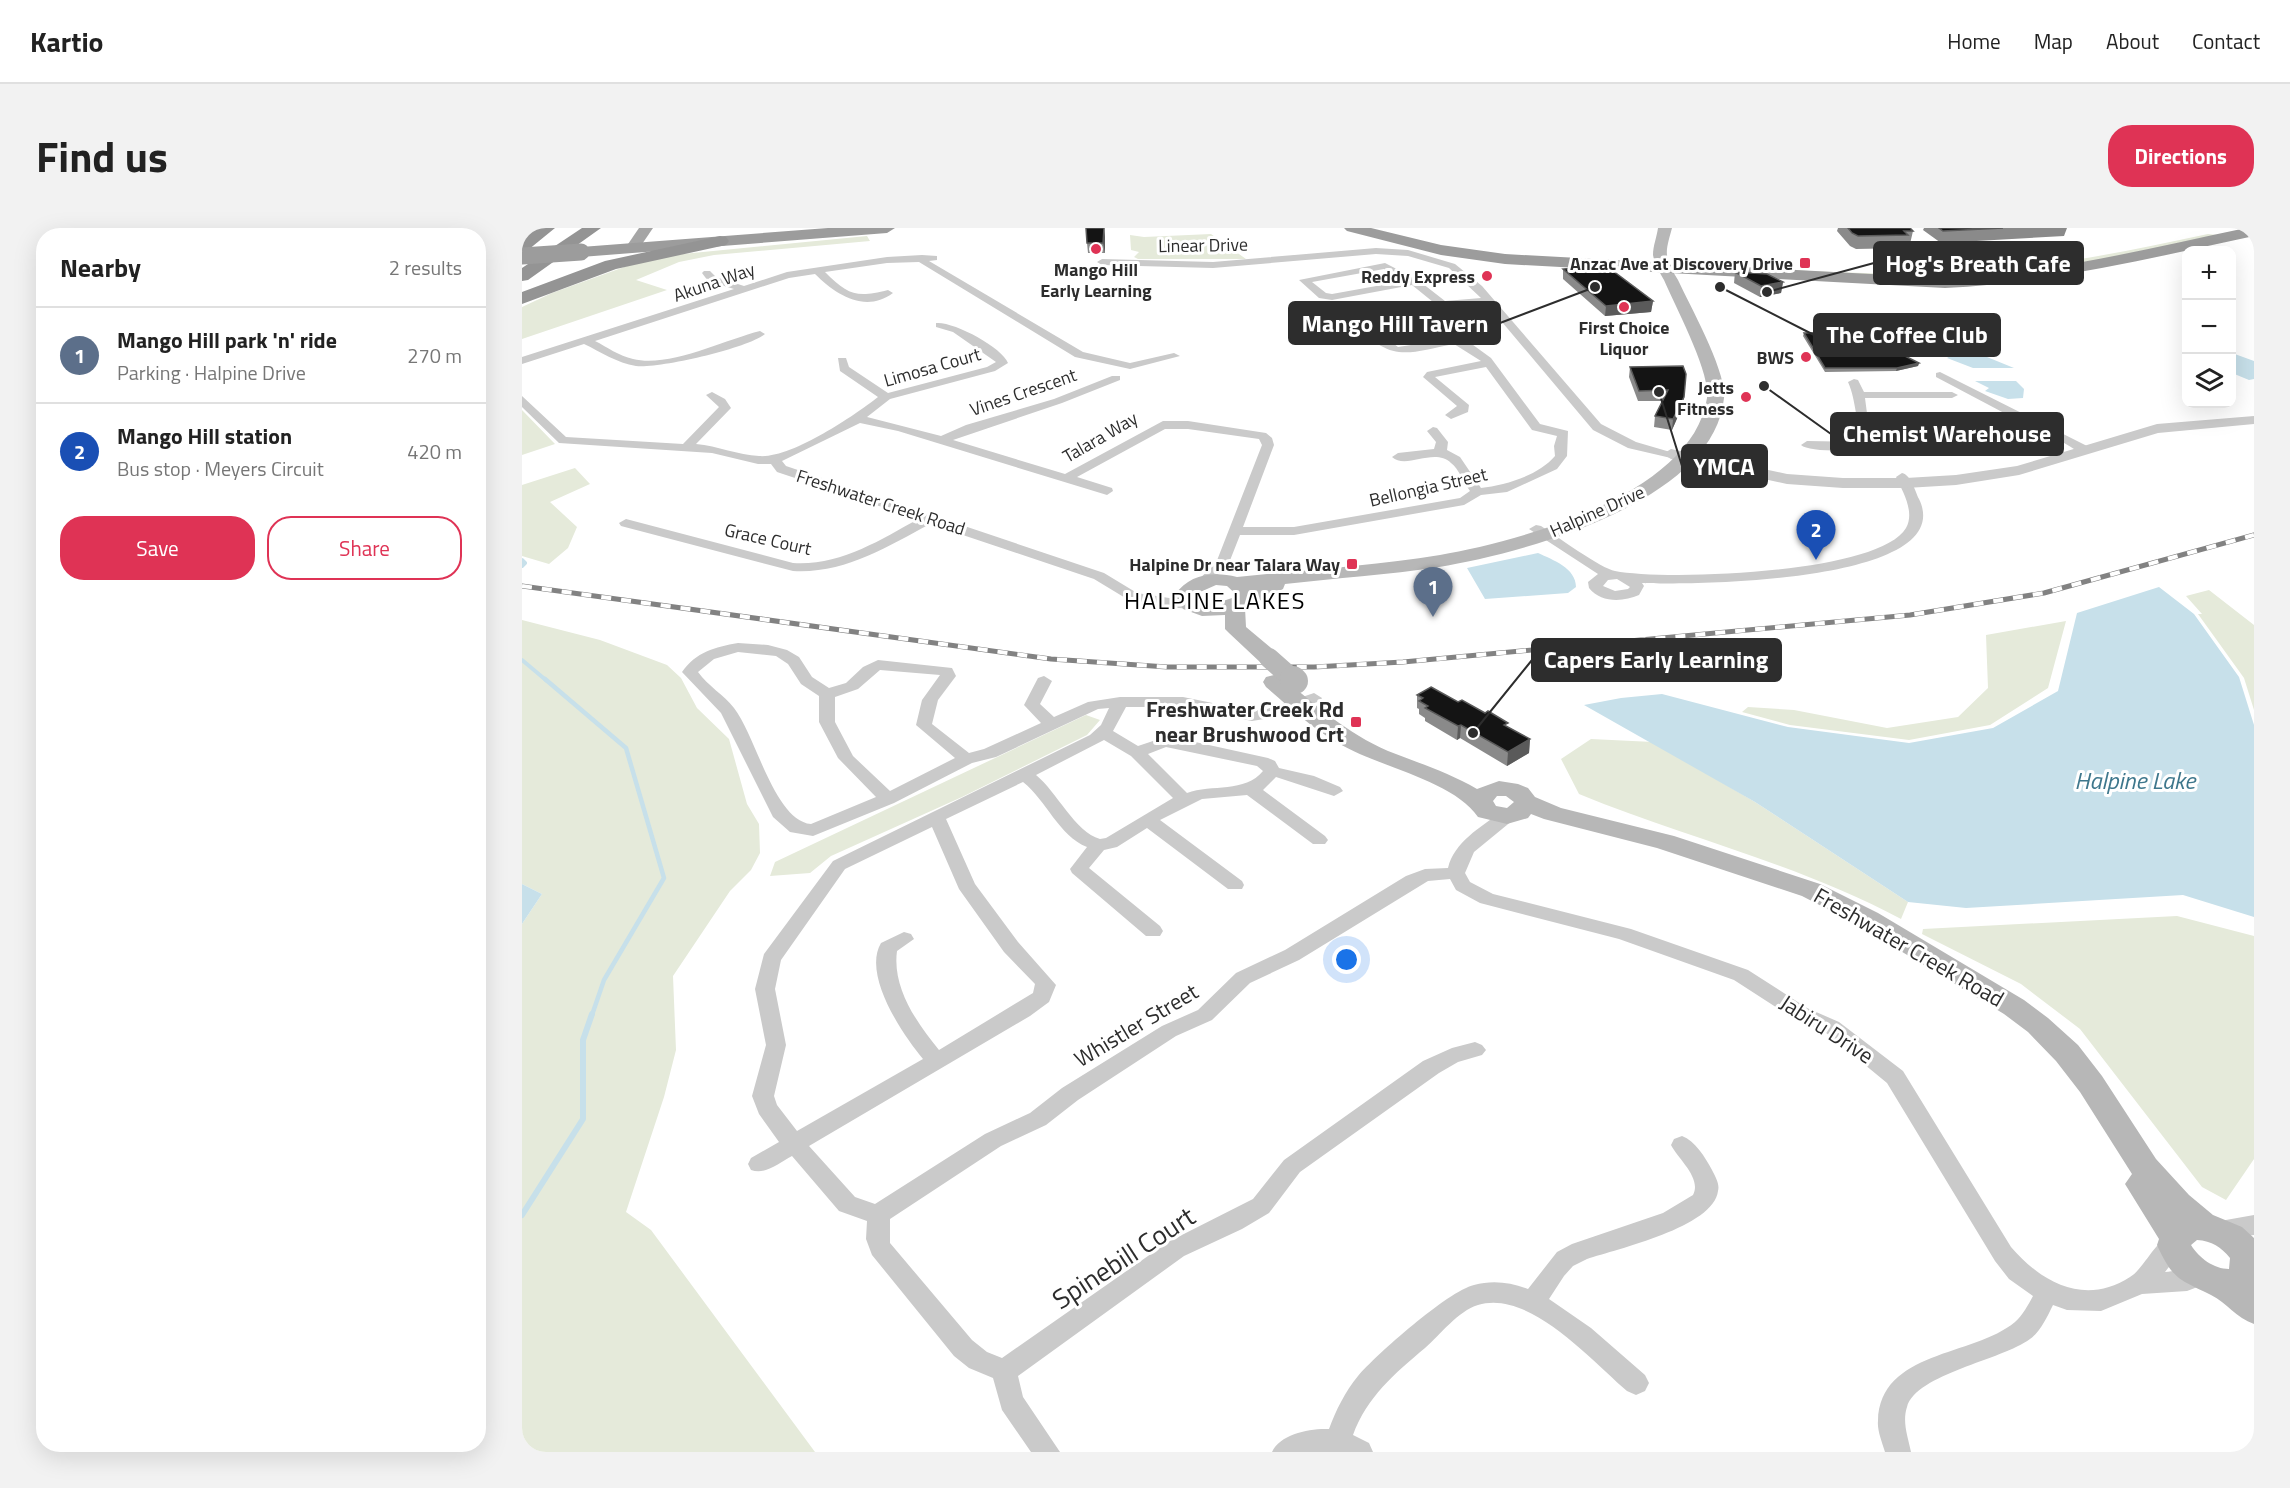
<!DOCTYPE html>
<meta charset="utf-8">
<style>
body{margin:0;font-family:"Titillium Web",sans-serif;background:#f2f2f2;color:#222}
.controls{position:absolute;right:18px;top:18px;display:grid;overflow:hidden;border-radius:12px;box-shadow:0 6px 24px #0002}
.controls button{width:54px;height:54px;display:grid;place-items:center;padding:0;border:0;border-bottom:2px solid #e0e0e0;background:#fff;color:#222;font:30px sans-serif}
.you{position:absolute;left:825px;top:732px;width:21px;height:21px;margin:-15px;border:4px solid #fff;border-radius:50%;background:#1a73e8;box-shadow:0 0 0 9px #1a73e833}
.badge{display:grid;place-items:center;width:39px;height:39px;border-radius:50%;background:#df3355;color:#fff;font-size:20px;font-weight:700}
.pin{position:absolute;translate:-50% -50px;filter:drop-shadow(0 2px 3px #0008)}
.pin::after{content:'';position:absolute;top:32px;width:21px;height:18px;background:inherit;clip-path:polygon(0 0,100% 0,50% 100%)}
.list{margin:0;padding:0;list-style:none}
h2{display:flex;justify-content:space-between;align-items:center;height:78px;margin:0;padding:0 24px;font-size:26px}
h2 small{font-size:20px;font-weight:400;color:#767676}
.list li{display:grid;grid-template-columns:39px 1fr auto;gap:18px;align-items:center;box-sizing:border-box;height:96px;padding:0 24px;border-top:2px solid #e0e0e0}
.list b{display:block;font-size:22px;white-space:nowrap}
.list p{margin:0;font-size:20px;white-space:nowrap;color:#767676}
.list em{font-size:20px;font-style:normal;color:#767676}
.actions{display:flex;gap:12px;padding:18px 24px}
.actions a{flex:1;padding:14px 0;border:2px solid #df3355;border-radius:24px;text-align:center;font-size:21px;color:#df3355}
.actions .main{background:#df3355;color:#fff}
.icon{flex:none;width:33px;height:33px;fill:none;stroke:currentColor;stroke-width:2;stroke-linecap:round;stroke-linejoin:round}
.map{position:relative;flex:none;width:1732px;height:1224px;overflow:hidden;border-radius:24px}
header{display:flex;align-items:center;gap:36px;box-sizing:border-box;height:84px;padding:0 30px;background:#fff;border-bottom:2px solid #e0e0e0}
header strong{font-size:28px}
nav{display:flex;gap:33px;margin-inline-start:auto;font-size:21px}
.intro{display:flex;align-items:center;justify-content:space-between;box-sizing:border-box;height:144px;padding:0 36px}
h1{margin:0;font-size:42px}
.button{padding:15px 27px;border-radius:24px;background:#df3355;color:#fff;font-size:21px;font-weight:700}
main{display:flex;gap:36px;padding:0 36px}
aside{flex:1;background:#fff;border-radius:24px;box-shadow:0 6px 24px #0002}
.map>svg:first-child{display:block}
.green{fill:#e5eada}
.water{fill:#c7e0ea}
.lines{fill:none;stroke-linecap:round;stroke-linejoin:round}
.stream-far2{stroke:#c7e0ea;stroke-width:4}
.stream-far1{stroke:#c7e0ea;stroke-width:4.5}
.stream{stroke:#c7e0ea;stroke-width:6}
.minor{fill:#cacaca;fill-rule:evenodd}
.tertiary{fill:#cacaca;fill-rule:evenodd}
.secondary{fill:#b7b7b7;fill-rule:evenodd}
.primary{fill:#a5a5a5;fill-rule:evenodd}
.trunk{fill:#9c9c9c;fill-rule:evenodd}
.motorway{fill:#949494;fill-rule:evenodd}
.rail-casing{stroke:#828282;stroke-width:5}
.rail{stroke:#fff;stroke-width:4;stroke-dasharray:10;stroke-linecap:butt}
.secondary-bridge-far1{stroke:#b7b7b7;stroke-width:20}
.secondary-bridge{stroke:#b7b7b7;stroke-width:26}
.trunk-bridge{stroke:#9c9c9c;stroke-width:17}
.wall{fill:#8a8a8a}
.shaded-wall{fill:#5a5a5a}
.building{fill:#141414;stroke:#5a5a5a;stroke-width:1.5}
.poi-dot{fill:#df3355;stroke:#fff;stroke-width:2}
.labels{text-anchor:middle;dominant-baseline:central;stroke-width:6;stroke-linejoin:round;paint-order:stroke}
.far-street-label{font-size:18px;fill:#2d2d2d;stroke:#fff}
.far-poi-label{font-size:18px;font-weight:bold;fill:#2d2d2d;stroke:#fff;text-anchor:end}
.poi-label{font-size:22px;font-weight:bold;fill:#2d2d2d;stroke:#fff;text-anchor:end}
.street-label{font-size:22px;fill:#2d2d2d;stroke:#fff}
.neighbourhood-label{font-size:24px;letter-spacing:1.5px;fill:#000;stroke:#fff}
.water-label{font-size:24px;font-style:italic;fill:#3e778c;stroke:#fff}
.near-street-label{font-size:27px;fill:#2d2d2d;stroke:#fff}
.leader{fill:none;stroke:#2d2d2d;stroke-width:2}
.callout-dot{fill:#2d2d2d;stroke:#fff;stroke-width:2}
.callout{fill:#2d2d2d;stroke:#2d2d2d;stroke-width:2}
.callout-label{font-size:24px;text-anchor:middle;font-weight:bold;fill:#fff}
</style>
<header>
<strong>Kartio</strong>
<nav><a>Home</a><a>Map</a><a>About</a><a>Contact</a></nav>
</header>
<div class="intro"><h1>Find us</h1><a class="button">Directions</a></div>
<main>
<aside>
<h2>Nearby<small>2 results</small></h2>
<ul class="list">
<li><span class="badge" style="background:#5c6f8a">1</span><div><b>Mango Hill park 'n' ride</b><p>Parking · Halpine Drive</p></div><em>270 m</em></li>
<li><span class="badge" style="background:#1a4fb4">2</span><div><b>Mango Hill station</b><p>Bus stop · Meyers Circuit</p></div><em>420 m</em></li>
</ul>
<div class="actions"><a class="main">Save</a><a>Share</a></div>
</aside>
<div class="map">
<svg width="1732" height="1224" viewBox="0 0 1732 1224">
<rect width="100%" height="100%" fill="#fff"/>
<path class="green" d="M689,6l35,25h-108l-4,-2 5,-5 -8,-2 -1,-15 14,2z
M1686,6l9,1 -149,32 -87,13 -295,-14 1,-2c92,5 185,13 278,8 82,-4 163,-21 243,-38z
M345,8l3,5 -156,14 -35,7 -43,18 31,10 -145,49v-32l30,-14 100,-36z
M0,182l33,34 -33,11z
M53,240l15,16 -40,18 27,25 -9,21 -19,16 -27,-8v-71z
M1687,362l45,35v85l-10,-32 -46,-64h4l-16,-18z
M0,392l78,20 67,25 14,13 16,30 32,31 18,65 12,20 1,29 -9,17 -21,21 -57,85 3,74 -12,47 -38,115 25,18 164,222h-293v-528l20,-30 -20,-10z
M1544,393l-18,67 -58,37 -81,15 -119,-15 -48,-13 6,-5 46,3 93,18 71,-11 30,-29 -2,-53z
M564,487l14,5 -13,15 -125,62 -131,59 -21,17 -40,3 5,-14z
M1069,511l62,3 102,60 153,100 -7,17c-102,-55 -215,-81 -322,-125l-18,-35z
M1655,688l77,20v223l-28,41 -24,-13 -122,-158 -59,-45 -99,-50 1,-5z"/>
<path class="water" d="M1710,125l22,8v18l-5,1 -17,-7z
M1431,126l34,3 27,11h-41l-26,-10z
M1453,153h41l8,8 -1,9 -15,1 -23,-8 4,-3z
M1016,325c15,7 38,15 38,34l-8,6 -83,6 -18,-31z
M1637,359l35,27 45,63 15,48v192l-71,-22 -217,13 -58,-6 -153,-100 -171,-97 37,-7 41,-4 126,33 121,16 84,-15 65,-37 19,-78z
M0,656l20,10 -20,30z"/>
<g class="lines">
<path class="stream-far2" d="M0,332l3,3 -3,3
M0,432l25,21"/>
<path class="stream-far1" d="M23,451l81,69 38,130 -60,102 -12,35"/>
<path class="stream" d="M0,987l61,-96v-79l9,-26"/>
<path class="minor" d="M854,20l32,2 47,14 27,22 119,138 35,18 41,12 -6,4 -43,-10 -35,-18 -107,-127 -61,7 66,48 49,66 28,7 -1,25 -10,13 -50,23 -26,3 -17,10 -170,30h-54l-13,33 -24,18 -7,-4 20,-19 46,-118 -3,-6 -71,-10h-23l-88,48 35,11 1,3 -6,4 -209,-64 -38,-8 -78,38 4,5 318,107 33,20 58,9 2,3 -7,4 -33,-3 -30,-7 -33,-20 -164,-55c-43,23 -86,50 -137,47l-172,-45 -2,-3 7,-4 167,44c46,3 86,-22 125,-44l-141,-47 -6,-8h-13l-46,-11 -153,-10 -37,-36v-11l44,41 117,7 36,-37 -13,-12 6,-3 13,7 6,9 -35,36c22,2 42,11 63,12 31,3 95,-40 119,-59l-38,-26 -2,-13h8l3,9 39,26 99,-26 9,-5 -43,-30 -17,-5v-4c17,-2 66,24 72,40l-13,8 -105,28 -23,18 74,19 25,-11 88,-26 58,-23h8v4l-58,23 -109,37 112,34 98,-53h25l78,12 6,5 2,7 -31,82h51l166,-29 10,-7c-6,-8 -11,-22 -19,-28 -17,-16 -45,7 -59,-6l6,-4 36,-4 2,-7 -9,-11 6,-4 4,1 11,14 -1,8 13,7 21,31c24,-3 57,-12 74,-32l-1,-10 3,-10 -25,-6 -46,-63 -51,10 34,28 -1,7 -17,7 -6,-4 12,-9 -34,-29 4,-5 54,-11 -27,-17c-49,10 -64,19 -101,-23l8,-6 72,-13 -21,-17 -80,15 -13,-2 -20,-18 86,-17 33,17 27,21 36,-3 -32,-30 -41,-12 -32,-2 -163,14 -111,-3 -5,-3 5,-3 111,3zM862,41l20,12 -72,13 -6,-1 -14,-11zM892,84l36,27 -52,8 -34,-26z
M400,27l15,1v4l-8,1 154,91 47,11 44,-10 6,3 -50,13 -55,-12 -156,-95 -32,1 -62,9c23,23 31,26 63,18l5,3c-28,21 -58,1 -78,-19l-26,4 -194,63c12,6 24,15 38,18 36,9 91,-19 127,-28l5,3c-16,14 -107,35 -129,32 -19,-3 -35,-14 -52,-22l-62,20v-7l212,-68 -26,-8 -6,-8 2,-2h6l6,6 28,9 43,-14 100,-15z
M1418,144l149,75 2,3 -2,3h-8c-11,-6 -39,-25 -49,-25 -17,0 -37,8 -54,11 -26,4 -162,20 -177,6l6,-4 59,1c-12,-20 -9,-40 -18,-60l6,-3 4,1 6,12h88l6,3 -6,3h-87l3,23 11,21 71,-6 73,-13 -87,-46v-4z
M1380,245c9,2 13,18 17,26 41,85 -233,86 -277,84l2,3 -5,9c-16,7 -38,8 -50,-7l-1,-6 10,-8 -69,-45 7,-4 5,1c14,9 61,43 74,45 50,10 264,3 291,-43 9,-16 -3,-36 -10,-51zM1095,351l13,8 -2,2 -13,2 -12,-5 5,-6z
M216,415l30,2 19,5 12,7 13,20 17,11 17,-5 17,-16 15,-7 74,8 4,8 -18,24 -6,24 37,29 15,-4 57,-26 -17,-18 14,-27 6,-2 8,5 -12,23 14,13 34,-15 32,-5h63l69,14 15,-2 47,-16 8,5 -2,3 -44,16 -24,4 -69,-14h-57l-13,24 25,15 27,-9 12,1 91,20 7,3 4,7 35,8 26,11 3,4 -9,5 -58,-19 -13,13 62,46 3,4 -3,4h-12l-66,-49 -45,4 -42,21 82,61 2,4 -2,4h-14l-81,-61 -30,19 -13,3 -15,18 71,58 3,5 -3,5h-14l-74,-63 -2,-4 17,-22c-28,-11 -41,-47 -64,-65l-77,37 29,65 43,58 38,43 -7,17 -19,14 -221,130 46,51 20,7 110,-70 45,-21 32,-25 100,-62 36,-16 38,-37 49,-23 121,-74 19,-7 23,-1c6,-26 33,-41 53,-56h12l3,4 -3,4 -39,32 -9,21 5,9 23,12 138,35 117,41 59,38 32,14 64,49 108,176c31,36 74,59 119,30 18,-11 28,-48 52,-39l4,7 -21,27c14,-1 30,-8 43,-3l3,7 -3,7 -21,8 -45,3 -41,17 -34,-1 -14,-5c-6,12 -12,26 -23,34 -28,21 -114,35 -123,68 -5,15 1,30 4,45h-26c-3,-10 -8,-22 -7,-31 2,-71 95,-64 137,-99 8,-7 13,-17 18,-26l-24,-17 -14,-18 -108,-178 -62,-51 -32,-14 -59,-38 -115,-41 -139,-36 -24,-13 -6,-11 -22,2 -129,79 -49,23 -38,37 -36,16 -98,64 -32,25 -45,21 -111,73v24l82,97 15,12 15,6 166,-116 85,-43 31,-39 139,-99 29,-13 23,-6 7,3 4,5 -4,5 -24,7 -19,11 -139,99 -31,41 -27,16 -58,27 -166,120 5,21 37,55h-29l-29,-42 -9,-32 -24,-10 -15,-12 -82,-101 -6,-16 1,-18 -28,-10 -47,-55c-13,7 -26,19 -41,14l-3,-6 3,-6 28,-16 -20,-28 -7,-18 14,-51 -11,-56 9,-35 69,-93 257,-126 11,-10 8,-17 -11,1 -102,48 -24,6 -78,40 -81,33 -23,-4 -17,-15 -52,-104 -39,-41c14,-20 33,-25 56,-29zM216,424l38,4 12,8 13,20 18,12v26l19,36 38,39 -65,27c-37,-4 -55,-88 -77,-116 -10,-13 -26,-22 -36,-36l16,-13zM358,442l60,5 -18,25 -6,25 39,33 -65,33 -37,-35 -18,-34v-25l23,-8zM582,512l27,16 42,42 -67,40 -6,1c-25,-7 -43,-47 -64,-64zM644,519l91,19 6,5c-18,22 -51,13 -76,22l-39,-39zM410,599l27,62 45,63 31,32 -2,9 -94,57c-22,-27 -47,-62 -42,-99l17,-12 -3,-5 -7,-2 -23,11c-19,32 22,92 42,116l-126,72 -20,-26 -3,-9 12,-51 -11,-56 6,-29 64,-91z
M1160,908c13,5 23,21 30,34 3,6 8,14 6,21 -4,36 -101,58 -131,68l-14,7 -9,10 -15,23 42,29 54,47 4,8 -4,8 -9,4 -9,-4c-35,-30 -98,-102 -149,-86 -20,6 -38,30 -53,43 -31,26 -58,49 -72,87l16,8 4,9h-101c8,-18 38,-24 57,-23 7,-19 16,-37 29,-53 18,-21 90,-85 116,-91 18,-5 36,-3 54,4l29,-37 15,-8 91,-31 30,-18c9,-17 -15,-36 -22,-50l3,-6z
M1732,987v20l-37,5 -8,-3 -4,-7 4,-7z"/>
<path class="tertiary" d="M1732,188v8l-96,9 -139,42 -63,10 -50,3h-63l-56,-4 -116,-25 -8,-5 8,-5 116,25 56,4h63l50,-3 61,-9 140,-42z"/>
<path class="secondary" d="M1136,0h14c-2,8 -6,19 -5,27 0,8 7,18 11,25 12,26 49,92 46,118 -10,104 -200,155 -285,169 -51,8 -103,11 -154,17l-2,5 -38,19 1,19 31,26 3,5 -3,5h-16l-32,-30 -4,-4v-14l-23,1 -19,-7 -8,-14c14,-21 38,-24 62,-18 67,-7 136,-11 203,-22 81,-14 253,-61 267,-157 4,-25 -32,-92 -43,-118 -4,-7 -10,-18 -11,-25 0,-9 4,-19 5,-27zM694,357l11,1 11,10 -24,8 -16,-3 -3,-6 3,-2z
M752,447l8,2c33,28 65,56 106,74 30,12 60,21 89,38l22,-8 19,3 10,4 7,9 26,11 113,28 146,48 58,29 146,87 24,18 30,27 24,31 54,83 33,36 24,20 29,12 12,11v86c-18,-6 -27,-21 -43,-29 -32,-16 -38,-15 -54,-50l2,-6 -34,-55 7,-10 -52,-82 -24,-31 -28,-29 -24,-18 -146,-89 -56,-29 -145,-48 -113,-29 -13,-5 -3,4 -21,6 -29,-7c-25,-37 -100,-50 -140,-74 -26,-15 -49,-36 -72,-56l-3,-5 3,-5zM975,568h9l8,6 -7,6 -11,-2 -3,-5zM1675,1012c15,1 24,7 33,18l-1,11c-15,0 -30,-11 -38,-24z"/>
<path class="primary" d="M117,0h14l-15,22h-10l-2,-3z"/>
<path class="trunk" d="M306,0h67l-8,5 -306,24 -8,-5 8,-5z
M822,0h27l70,17 64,9 440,24c103,-4 201,-29 301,-50h8v8c-103,22 -204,47 -309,52l-440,-24 -64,-9 -94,-24z"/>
<path class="motorway" d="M14,0h19l-27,22 -6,1v-13z
M60,0h19l-73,52 -6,1v-13z
M198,8l6,1 3,4 -3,4 -110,24 -94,35v-12l83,-31z"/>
<defs>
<path id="rail" d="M0,358l529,73 116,8h147l89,-5 507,-47 134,-22 210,-58"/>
</defs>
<use href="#rail" class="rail-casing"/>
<use href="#rail" class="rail"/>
<path class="secondary-bridge-far1" d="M747,430l26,23"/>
<path class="secondary-bridge" d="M771,451l2,2"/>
<path class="trunk-bridge" d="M0,28l59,-4"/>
</g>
<path class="wall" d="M582,0l1,9v16h-17l-1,-10z
M1316,0h72l3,3 -3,13h-4l-1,4 -49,1 -6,-3 -13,-15z
M1402,0h143l-3,8 -123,7 -18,-13z
M1041,41l90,32 -2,11 -46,4 -42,-37z
M1213,44l48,10 -2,11 -21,4 -26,-14z
M1282,105l115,30 -1,3 -22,5 -71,1 -22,-36z
M1161,138l-1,41 -10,23 -18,-3 1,-11 8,-15h-25l-9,-24 1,-10z
M895,467l41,7 50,25 22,12 -1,14 -22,13 -47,-28 -3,2 -32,-19v-3l-6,-4v-5l-2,-1z"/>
<path class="shaded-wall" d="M582,0l1,9v16l-2,-10z
M1261,54l-2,11 -21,4 1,-11z
M1131,73l-2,11 -46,4 1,-10z
M1397,135l-1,3 -22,5 1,-3z
M1162,169l-2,10 -10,23 1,-11z
M939,497l-1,13 -3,2 1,-14z
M1008,511l-1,14 -22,13 1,-14z"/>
<path class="building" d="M564,0h18l-1,15h-16z
M1326,0h62l3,3h-9l4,4 -50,1 -6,-3z
M1417,0h64l-60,3z
M1074,38l13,2 44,33 -47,5 -43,-37z
M1213,44l32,2 16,8 -22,4z
M1335,104l62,31 -22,5h-72l-21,-35z
M1161,138l3,8 -2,23 -11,22 -18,-3 13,-26 -29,1 -9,-24z
M909,459l27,15 4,-2 23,13 3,-2 20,12 -4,2 26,14 -22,13 -47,-27 -3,1 -33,-18 3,-2 -9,-5 4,-3 -6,-3z"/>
<g class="poi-dot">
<circle cx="574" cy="21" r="6"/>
<rect x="1277" y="29" width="12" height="12" rx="3"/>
<circle cx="965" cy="48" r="6"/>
<circle cx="1102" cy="79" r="6"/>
<circle cx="1284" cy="129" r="6"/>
<circle cx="1224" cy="169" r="6"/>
<rect x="824" y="330" width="12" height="12" rx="3"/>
<rect x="828" y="488" width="12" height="12" rx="3"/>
</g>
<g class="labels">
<g class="far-street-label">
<text transform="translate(681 17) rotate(-1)">Linear Drive</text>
<text transform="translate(192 54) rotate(-19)">Akuna Way</text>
<text transform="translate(410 139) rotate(-16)">Limosa Court</text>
<text transform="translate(501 164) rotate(-19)">Vines Crescent</text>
<text transform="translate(578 209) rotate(-30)">Talara Way</text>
<text transform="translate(906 259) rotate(-13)">Bellongia Street</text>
<text transform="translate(359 274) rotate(18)">Freshwater Creek Road</text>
<text transform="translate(1075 283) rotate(-24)">Halpine Drive</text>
<text transform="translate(246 311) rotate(13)">Grace Court</text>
</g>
<g class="far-poi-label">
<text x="1271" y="35">Anzac Ave at Discovery Drive</text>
<text x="574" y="41" text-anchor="middle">Mango Hill<tspan x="574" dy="21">Early Learning</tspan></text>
<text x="953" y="48">Reddy Express</text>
<text x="1102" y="99" text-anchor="middle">First Choice<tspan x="1102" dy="21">Liquor</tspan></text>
<text x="1272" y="129">BWS</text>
<text x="1212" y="159">Jetts<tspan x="1212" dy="21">Fitness</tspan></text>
<text x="818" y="336">Halpine Dr near Talara Way</text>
</g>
<g class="poi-label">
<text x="822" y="481">Freshwater Creek Rd<tspan x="822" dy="25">near Brushwood Crt</tspan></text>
</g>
<g class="street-label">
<text transform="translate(1387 719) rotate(30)">Freshwater Creek Road</text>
<text transform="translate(614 797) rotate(-31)">Whistler Street</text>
<text transform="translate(1305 801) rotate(33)">Jabiru Drive</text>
</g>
<g class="neighbourhood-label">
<text x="693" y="372">HALPINE LAKES</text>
</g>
<g class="water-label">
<text x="1613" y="552">Halpine Lake</text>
</g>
<g class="near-street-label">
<text transform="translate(601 1029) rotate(-33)">Spinebill Court</text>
</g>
</g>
<path class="leader" d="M1245 64L1352 35M1073 59L978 95M1198 59L1292 107M1242 158L1309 206M1137 164L1160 238M951 505L1010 432"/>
<g class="callout-dot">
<circle cx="1245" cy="64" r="6"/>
<circle cx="1073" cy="59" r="6"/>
<circle cx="1198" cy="59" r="6"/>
<circle cx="1242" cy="158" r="6"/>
<circle cx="1137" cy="164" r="6"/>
<circle cx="951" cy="505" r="6"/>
</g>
<g class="callout">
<rect x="1352" y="14" width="209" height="42" rx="6"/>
<rect x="767" y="74" width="211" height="42" rx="6"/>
<rect x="1292" y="86" width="186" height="42" rx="6"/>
<rect x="1309" y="185" width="232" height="42" rx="6"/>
<rect x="1160" y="217" width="85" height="42" rx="6"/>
<rect x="1010" y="411" width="249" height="42" rx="6"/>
</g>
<g class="callout-label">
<text x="1456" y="44">Hog's Breath Cafe</text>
<text x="873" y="104">Mango Hill Tavern</text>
<text x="1385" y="115">The Coffee Club</text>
<text x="1425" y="214">Chemist Warehouse</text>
<text x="1202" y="247">YMCA</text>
<text x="1134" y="440">Capers Early Learning</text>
</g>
</svg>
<div class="controls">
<button>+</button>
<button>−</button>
<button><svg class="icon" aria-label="layers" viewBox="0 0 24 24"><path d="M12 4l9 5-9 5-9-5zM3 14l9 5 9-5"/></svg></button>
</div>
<div class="you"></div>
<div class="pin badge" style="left:911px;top:389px;background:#5c6f8a">1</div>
<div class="pin badge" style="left:1294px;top:332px;background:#1a4fb4">2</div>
</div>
</main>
